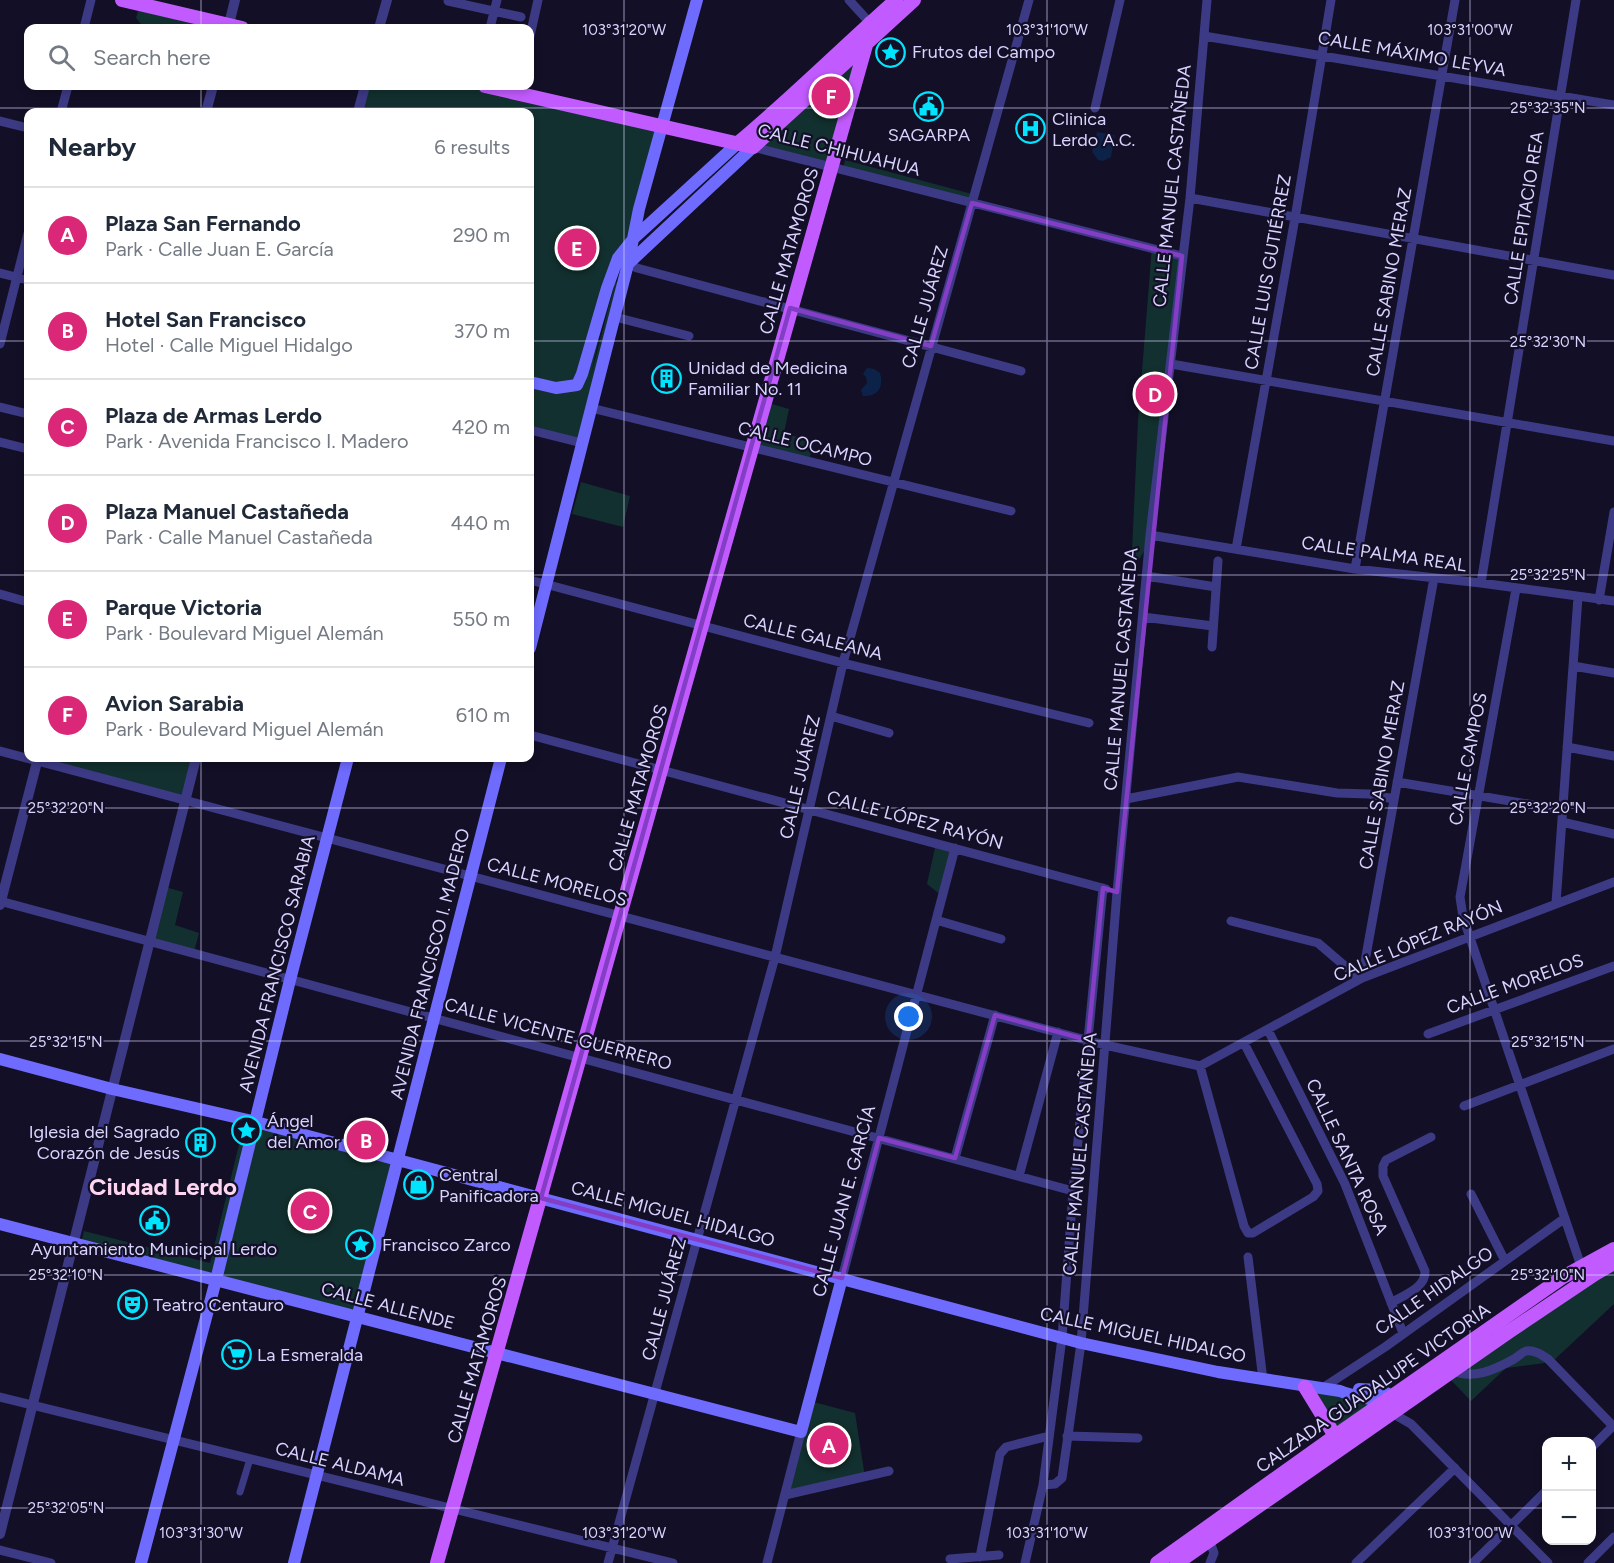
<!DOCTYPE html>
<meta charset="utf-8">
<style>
body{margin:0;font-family:Figtree,sans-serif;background:#f6f6f7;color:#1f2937}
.controls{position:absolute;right:18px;bottom:18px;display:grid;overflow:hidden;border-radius:12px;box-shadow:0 3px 9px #0003}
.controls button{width:54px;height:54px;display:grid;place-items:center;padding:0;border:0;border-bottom:2px solid #e0e1e3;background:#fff;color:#1f2937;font:30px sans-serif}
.you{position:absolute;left:909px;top:1017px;width:21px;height:21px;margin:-15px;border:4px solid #fff;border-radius:50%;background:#1a73e8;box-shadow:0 0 0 9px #1a73e833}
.badge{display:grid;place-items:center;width:39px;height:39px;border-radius:50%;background:#db2777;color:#fff;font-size:20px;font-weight:700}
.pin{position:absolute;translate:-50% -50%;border:3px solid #fff;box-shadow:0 2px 6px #0006}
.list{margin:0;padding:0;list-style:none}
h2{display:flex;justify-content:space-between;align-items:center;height:78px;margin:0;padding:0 24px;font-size:26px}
h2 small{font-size:20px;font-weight:400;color:#747a83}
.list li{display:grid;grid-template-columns:39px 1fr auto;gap:18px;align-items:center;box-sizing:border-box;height:96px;padding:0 24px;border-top:2px solid #e0e1e3}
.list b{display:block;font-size:22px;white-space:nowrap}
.list p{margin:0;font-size:20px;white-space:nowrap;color:#747a83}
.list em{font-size:20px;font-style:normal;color:#747a83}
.icon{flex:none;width:33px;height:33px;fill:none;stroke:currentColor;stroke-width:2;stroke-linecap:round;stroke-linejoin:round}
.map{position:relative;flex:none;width:1614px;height:1563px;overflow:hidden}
.search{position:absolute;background:#fff;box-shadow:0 3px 9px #0003;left:24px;top:24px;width:510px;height:66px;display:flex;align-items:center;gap:15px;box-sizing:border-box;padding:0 21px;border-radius:12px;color:#747a83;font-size:22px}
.panel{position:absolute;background:#fff;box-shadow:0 3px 9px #0003;left:24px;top:108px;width:510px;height:654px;border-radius:12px}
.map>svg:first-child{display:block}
.green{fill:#12302f}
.water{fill:#0c2248}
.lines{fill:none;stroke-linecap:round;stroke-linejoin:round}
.pedestrian{stroke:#3d3a85;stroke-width:7}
.minor{stroke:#3d3a85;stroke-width:9}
.tertiary{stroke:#3d3a85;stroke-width:10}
.secondary{stroke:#6f6bff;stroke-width:12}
.primary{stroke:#c25bff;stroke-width:14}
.marked{fill:none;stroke:#843dc5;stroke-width:4.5;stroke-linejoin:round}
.ticks{fill:none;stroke:#d9d4ff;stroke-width:1.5;stroke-opacity:0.45}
.labels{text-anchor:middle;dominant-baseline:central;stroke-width:4.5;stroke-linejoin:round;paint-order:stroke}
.poi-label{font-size:18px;fill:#d9d4ff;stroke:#130f26;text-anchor:start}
.street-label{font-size:18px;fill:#d9d4ff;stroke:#130f26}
.district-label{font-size:24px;font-weight:bold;fill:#ffd6f0;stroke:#130f26}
.ticks-label{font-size:15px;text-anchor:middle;fill:#d9d4ff;stroke:#130f26;stroke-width:4.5;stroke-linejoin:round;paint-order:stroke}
</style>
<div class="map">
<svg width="1614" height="1563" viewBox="0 0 1614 1563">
<rect width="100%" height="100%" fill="#130f26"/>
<path class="green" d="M141,0l105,23 -1,5h-109l5,-4 -5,-6z
M866,45l-35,121 -76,-19z
M367,86h125l174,41 -58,169 -17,79 24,-93 4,1 -33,160 -56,-14v-317h-170z
M845,160l127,34v8l-129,-33z
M1152,246l32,9 -32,284 -21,33 7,-151z
M765,402l24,7 -5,24 30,9 -5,18 -56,-13z
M581,482l49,14 -7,31 -51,-13z
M39,758h160l-11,43z
M936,843l18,5 -12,48 -15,-12z
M165,887l18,5 -8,33 24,8 -5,19 -42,-12z
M245,1120l155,40 -38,158 -281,-75 3,-12 126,32z
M1614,1265v39l-62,58 -46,6 -35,33 -23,-24z
M1308,1388l70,15 -43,30z
M810,1401l45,12 10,64 -80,19z"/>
<path class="water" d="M1097,132l18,3 -4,22 -8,4 -5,-1 -6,-8z
M867,368l7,1 6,4c4,14 -2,24 -17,23l-2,-6 6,-7 -1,-6 -3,-3z"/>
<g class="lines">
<path class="pedestrian" d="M240,1492l10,-33"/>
<path class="minor" d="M849,0l21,23
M448,1l73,16
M84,28l7,-28
M490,28l7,-28
M530,36l8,-36
M1204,36l410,69
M1095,108l25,-108
M61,112l7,-26
M0,121l28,7
M753,147l429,109
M1190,198l424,77
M625,262l12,6 384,103
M0,273l28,7
M615,317l74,19
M0,344l28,-111
M1171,364l443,77
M0,407l28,7
M591,408l420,103
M530,430l52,13
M0,442l28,7
M1150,535l205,34 126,14 133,18
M1236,549l59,-331 36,-218
M1355,569l100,-569
M1146,576l70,11
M530,580l313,83 246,60
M1481,583l95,-583
M1516,589l-56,308 3,20 118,349
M0,594l28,8
M1599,600l15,-88
M1143,617l70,9
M1212,647l6,-86
M1573,666l41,7
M831,716l58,17
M530,735l576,154
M1567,747l47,9
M0,751l1105,294 95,21 162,-88 252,-96
M1397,782l166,28
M1126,799l112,-22 99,16 32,1 25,5
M1562,822l52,12
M0,901l1073,290
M1556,903l22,-306
M936,920l65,19
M1231,921l87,22 42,36
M1362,978l72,-400
M1268,1030l77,154 58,149
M1428,1034l186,-68
M1200,1066l44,160 4,7h5l60,-36 5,-6 -1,-7 -73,-141
M1464,1106l150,-57
M955,1158l40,-143
M1019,1176l39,-144
M1471,1194l34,67
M1248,1257l15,123
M842,1278l113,-430
M1391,1303c13,-8 35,-15 34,-32l-42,-95v-10l3,-6 45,-23
M1452,1370c20,11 44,-1 62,-11 4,-2 8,-7 12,-8 9,-1 16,4 22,8l66,68
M1321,1389l64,-42 180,-129
M0,1397l673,166
M1392,1413l19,11 137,139
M1067,1436l71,2
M1592,1447l22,-22
M1043,1485l12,-1 7,-6 19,-135 36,-451 33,-357 40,-337 17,-198
M785,1495l104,-24
M1209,1539l5,14 -4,10
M0,1550l51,13
M980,1557l20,-103 6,-7 43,-11
M950,1559l49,-4
M608,1563l167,-606 68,-294 186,-663
M767,1563l34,-131
M1025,1563l18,-78 19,-147 11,-147 30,-303
M1356,1563l99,-95
M1473,1563l73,-72
M1588,1563l26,-26"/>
<path class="tertiary" d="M228,28l7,-28
M379,28l8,-28
M206,112l7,-26
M358,112l7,-26
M0,905l38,-147
M0,1534l196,-776"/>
<path class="secondary" d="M629,263l124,-116
M530,382l26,6 21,-3 5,-11 25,-86 11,-30 16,-20 104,-95
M530,648l98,-384 11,-55 58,-209
M0,1059l112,30 144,33 825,221 137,29 122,19c17,7 33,5 47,17
M0,1224l801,208 41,-154
M1359,1389l22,1 18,10
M141,1563l75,-283 74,-300 58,-222
M294,1563l207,-805"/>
<path class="primary" d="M122,0l120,28
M485,86l268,61 161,-147
M738,143c54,-45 105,-96 158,-143
M1305,1387l30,49
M437,1563l429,-1518v-9l4,-13
M1157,1563l178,-127 228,-159 51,-28
M1177,1563l333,-232 85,-57 19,-11"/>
</g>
<path class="marked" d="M972,203l210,53 -65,636 -14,-4 -15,152 -93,-25 -40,143 -76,-20 -37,140 -301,-80 249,-890 141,38z"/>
<path class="ticks" d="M201,0v28M624,0v1563M1047,0v1563M1470,0v1563M201,86v26M0,108h1614M0,341h28M530,341h1084M0,575h28M530,575h1084M201,758v805M0,808h1614M0,1041h1614M0,1275h1614M0,1508h1546M1592,1508h22"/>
<defs>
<symbol id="sight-ring" viewBox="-11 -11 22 22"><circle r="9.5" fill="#130f26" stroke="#00e5ff" stroke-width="1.5"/><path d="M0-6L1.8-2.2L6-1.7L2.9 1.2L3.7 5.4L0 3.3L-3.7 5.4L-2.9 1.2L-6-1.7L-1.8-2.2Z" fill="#00e5ff"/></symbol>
<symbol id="civic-ring" viewBox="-11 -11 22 22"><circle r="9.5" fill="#130f26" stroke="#00e5ff" stroke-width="1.5"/><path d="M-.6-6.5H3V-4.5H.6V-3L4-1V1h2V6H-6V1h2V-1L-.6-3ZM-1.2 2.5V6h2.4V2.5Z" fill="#00e5ff"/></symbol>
<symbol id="hospital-ring" viewBox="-11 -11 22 22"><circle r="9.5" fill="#130f26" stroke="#00e5ff" stroke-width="1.5"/><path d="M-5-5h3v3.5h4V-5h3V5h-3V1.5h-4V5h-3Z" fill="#00e5ff"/></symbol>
<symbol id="building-ring" viewBox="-11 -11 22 22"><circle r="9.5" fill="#130f26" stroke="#00e5ff" stroke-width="1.5"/><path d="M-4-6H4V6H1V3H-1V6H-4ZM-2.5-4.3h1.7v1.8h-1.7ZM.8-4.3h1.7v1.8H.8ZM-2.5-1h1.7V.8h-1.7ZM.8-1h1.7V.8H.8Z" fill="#00e5ff"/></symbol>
<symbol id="shop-ring" viewBox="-11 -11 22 22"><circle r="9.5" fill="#130f26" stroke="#00e5ff" stroke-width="1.5"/><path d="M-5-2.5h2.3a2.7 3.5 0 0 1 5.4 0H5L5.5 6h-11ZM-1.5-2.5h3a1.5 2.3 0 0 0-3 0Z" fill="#00e5ff"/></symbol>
<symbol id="theatre-ring" viewBox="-11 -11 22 22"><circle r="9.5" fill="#130f26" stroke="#00e5ff" stroke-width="1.5"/><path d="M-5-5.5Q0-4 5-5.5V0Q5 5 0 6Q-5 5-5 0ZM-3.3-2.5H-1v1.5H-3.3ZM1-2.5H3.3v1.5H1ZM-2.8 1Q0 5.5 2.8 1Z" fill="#00e5ff"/></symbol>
<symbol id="supermarket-ring" viewBox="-11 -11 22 22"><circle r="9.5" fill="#130f26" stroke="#00e5ff" stroke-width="1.5"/><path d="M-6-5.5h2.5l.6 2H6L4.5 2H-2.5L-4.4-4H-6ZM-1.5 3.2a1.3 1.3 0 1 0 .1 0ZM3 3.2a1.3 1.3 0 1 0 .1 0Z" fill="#00e5ff"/></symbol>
</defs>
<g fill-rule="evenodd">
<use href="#sight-ring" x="874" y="36" width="33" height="33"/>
<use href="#civic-ring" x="912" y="90" width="33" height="33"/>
<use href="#hospital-ring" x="1014" y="112" width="33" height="33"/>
<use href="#building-ring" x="650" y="362" width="33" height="33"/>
<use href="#sight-ring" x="230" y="1114" width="33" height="33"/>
<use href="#building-ring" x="184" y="1126" width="33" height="33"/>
<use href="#shop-ring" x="402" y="1168" width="33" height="33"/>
<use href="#civic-ring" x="138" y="1204" width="33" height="33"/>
<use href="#sight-ring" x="344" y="1228" width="33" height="33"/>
<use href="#theatre-ring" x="116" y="1288" width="33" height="33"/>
<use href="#supermarket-ring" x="220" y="1338" width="33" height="33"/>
</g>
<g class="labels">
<g class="poi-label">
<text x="912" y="52">Frutos del Campo</text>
<text x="1052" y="119">Clinica<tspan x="1052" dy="21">Lerdo A.C.</tspan></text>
<text x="929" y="135" text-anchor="middle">SAGARPA</text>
<text x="688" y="368">Unidad de Medicina<tspan x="688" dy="21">Familiar No. 11</tspan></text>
<text x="267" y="1121">Ángel<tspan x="267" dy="21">del Amor</tspan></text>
<text x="180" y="1132" text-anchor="end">Iglesia del Sagrado<tspan x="180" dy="21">Corazón de Jesús</tspan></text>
<text x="439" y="1175">Central<tspan x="439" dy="21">Panificadora</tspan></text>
<text x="382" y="1245">Francisco Zarco</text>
<text x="154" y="1249" text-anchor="middle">Ayuntamiento Municipal Lerdo</text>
<text x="153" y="1305">Teatro Centauro</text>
<text x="257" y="1355">La Esmeralda</text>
</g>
<g class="street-label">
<text transform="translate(1412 54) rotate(10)">CALLE MÁXIMO LEYVA</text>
<text transform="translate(839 150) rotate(14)">CALLE CHIHUAHUA</text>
<text transform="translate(1172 186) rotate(-84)">CALLE MANUEL CASTAÑEDA</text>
<text transform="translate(1524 218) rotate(-81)">CALLE EPITACIO REA</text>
<text transform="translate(789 251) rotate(-74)">CALLE MATAMOROS</text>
<text transform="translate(1268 272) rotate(-80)">CALLE LUIS GUTIÉRREZ</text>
<text transform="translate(1389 282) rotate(-80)">CALLE SABINO MERAZ</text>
<text transform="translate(925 307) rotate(-74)">CALLE JUÁREZ</text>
<text transform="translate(805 444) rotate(14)">CALLE OCAMPO</text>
<text transform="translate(1384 554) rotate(8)">CALLE PALMA REAL</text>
<text transform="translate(813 637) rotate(14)">CALLE GALEANA</text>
<text transform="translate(1121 669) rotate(-85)">CALLE MANUEL CASTAÑEDA</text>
<text transform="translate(1468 759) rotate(-79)">CALLE CAMPOS</text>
<text transform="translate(1382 775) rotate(-80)">CALLE SABINO MERAZ</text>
<text transform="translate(800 777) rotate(-77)">CALLE JUÁREZ</text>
<text transform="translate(638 788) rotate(-74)">CALLE MATAMOROS</text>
<text transform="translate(915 820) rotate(15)">CALLE LÓPEZ RAYÓN</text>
<text transform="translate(557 882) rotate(15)">CALLE MORELOS</text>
<text transform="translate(1418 941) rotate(-23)">CALLE LÓPEZ RAYÓN</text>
<text transform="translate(277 964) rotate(-76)">AVENIDA FRANCISCO SARABIA</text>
<text transform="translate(430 964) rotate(-76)">AVENIDA FRANCISCO I. MADERO</text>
<text transform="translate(1515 984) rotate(-20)">CALLE MORELOS</text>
<text transform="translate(558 1034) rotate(15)">CALLE VICENTE GUERRERO</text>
<text transform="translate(1080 1154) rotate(-85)">CALLE MANUEL CASTAÑEDA</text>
<text transform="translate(1347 1157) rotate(65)">CALLE SANTA ROSA</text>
<text transform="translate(844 1201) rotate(-75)">CALLE JUAN E. GARCÍA</text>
<text transform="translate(673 1214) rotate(15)">CALLE MIGUEL HIDALGO</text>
<text transform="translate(1434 1291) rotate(-35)">CALLE HIDALGO</text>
<text transform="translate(664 1299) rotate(-75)">CALLE JUÁREZ</text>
<text transform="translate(388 1306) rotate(15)">CALLE ALLENDE</text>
<text transform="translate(1143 1335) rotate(12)">CALLE MIGUEL HIDALGO</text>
<text transform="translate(477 1360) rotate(-74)">CALLE MATAMOROS</text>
<text transform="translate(1373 1388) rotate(-35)">CALZADA GUADALUPE VICTORIA</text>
<text transform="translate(340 1464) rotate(14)">CALLE ALDAMA</text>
</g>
<g class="district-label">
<text x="163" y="1186">Ciudad Lerdo</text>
</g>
</g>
<g class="ticks-label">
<text x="624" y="35">103°31'20"W</text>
<text x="1047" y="35">103°31'10"W</text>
<text x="1470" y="35">103°31'00"W</text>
<text x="1548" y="113">25°32'35"N</text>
<text x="1548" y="347">25°32'30"N</text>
<text x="1548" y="580">25°32'25"N</text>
<text x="66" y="813">25°32'20"N</text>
<text x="1548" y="813">25°32'20"N</text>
<text x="66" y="1047">25°32'15"N</text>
<text x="1548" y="1047">25°32'15"N</text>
<text x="66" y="1280">25°32'10"N</text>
<text x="1548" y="1280">25°32'10"N</text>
<text x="66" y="1513">25°32'05"N</text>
<text x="201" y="1538">103°31'30"W</text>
<text x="624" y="1538">103°31'20"W</text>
<text x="1047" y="1538">103°31'10"W</text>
<text x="1470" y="1538">103°31'00"W</text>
</g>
</svg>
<div class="controls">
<button>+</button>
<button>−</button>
</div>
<div class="you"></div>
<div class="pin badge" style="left:829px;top:1445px">A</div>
<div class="pin badge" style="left:366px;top:1140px">B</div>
<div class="pin badge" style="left:310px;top:1211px">C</div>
<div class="pin badge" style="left:1155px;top:394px">D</div>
<div class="pin badge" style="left:577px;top:248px">E</div>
<div class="pin badge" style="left:831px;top:96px">F</div>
<div class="search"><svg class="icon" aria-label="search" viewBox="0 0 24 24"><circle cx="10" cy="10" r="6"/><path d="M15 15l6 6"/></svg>Search here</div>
<section class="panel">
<h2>Nearby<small>6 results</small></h2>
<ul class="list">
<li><span class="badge">A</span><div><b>Plaza San Fernando</b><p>Park · Calle Juan E. García</p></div><em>290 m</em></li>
<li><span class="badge">B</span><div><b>Hotel San Francisco</b><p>Hotel · Calle Miguel Hidalgo</p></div><em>370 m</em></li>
<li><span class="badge">C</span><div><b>Plaza de Armas Lerdo</b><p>Park · Avenida Francisco I. Madero</p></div><em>420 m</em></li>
<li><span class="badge">D</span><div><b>Plaza Manuel Castañeda</b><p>Park · Calle Manuel Castañeda</p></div><em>440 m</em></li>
<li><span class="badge">E</span><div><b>Parque Victoria</b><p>Park · Boulevard Miguel Alemán</p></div><em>550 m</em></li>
<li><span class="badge">F</span><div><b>Avion Sarabia</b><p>Park · Boulevard Miguel Alemán</p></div><em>610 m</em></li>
</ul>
</section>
</div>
